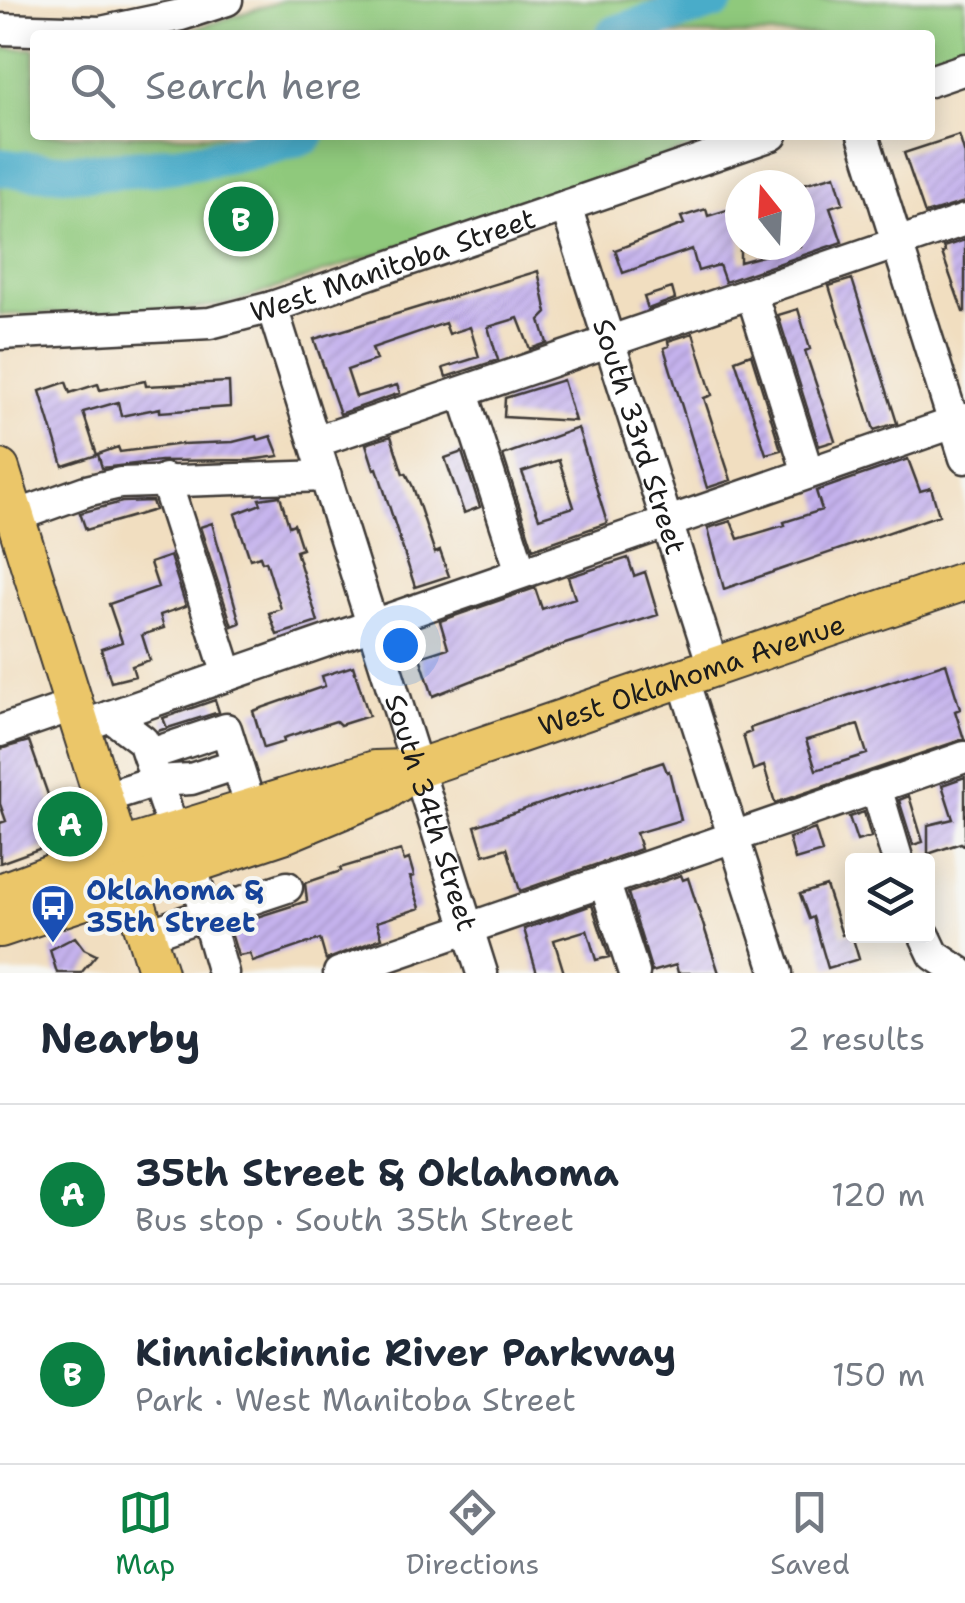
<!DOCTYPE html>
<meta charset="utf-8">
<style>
body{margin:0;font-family:"Shantell Sans",sans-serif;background:#f6f6f7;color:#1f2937}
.controls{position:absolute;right:30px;bottom:30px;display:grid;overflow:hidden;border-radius:10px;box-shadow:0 5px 25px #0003}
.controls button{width:90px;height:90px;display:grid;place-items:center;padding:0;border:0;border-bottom:2px solid #e0e1e3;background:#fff;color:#1f2937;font:50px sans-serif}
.compass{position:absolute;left:725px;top:170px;width:90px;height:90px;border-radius:50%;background:#fff;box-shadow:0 5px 25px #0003;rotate:342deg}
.you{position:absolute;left:400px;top:645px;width:35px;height:35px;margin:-25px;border:8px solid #fff;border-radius:50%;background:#1a73e8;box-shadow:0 0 0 15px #1a73e833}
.badge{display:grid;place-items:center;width:65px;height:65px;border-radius:50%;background:#0b8043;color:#fff;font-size:32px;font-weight:700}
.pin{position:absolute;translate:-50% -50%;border:5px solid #fff;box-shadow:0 2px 10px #0006}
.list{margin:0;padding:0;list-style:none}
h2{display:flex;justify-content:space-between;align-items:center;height:130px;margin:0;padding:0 40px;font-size:42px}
h2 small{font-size:32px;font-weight:400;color:#747a83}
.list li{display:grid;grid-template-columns:65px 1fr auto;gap:30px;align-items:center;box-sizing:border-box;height:180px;padding:0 40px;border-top:2px solid #e0e1e3}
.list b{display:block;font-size:38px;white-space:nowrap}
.list p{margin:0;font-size:32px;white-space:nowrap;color:#747a83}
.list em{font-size:32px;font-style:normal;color:#747a83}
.icon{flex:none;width:55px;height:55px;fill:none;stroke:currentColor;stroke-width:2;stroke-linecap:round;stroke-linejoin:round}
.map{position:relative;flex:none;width:965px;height:973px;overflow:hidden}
.search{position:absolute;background:#fff;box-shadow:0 5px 25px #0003;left:30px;right:30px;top:30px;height:110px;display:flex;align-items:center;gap:25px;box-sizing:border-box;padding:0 35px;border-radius:10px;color:#747a83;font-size:38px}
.sheet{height:490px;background:#fff}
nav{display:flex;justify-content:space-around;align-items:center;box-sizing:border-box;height:140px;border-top:2px solid #e0e1e3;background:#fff;font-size:28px;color:#747a83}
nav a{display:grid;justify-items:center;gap:5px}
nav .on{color:#0b8043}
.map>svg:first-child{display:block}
.green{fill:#8fc97c;stroke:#56724c;stroke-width:2.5}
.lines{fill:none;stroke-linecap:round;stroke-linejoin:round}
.river{stroke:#4aacc9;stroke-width:38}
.building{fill:url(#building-hatch);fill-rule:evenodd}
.minor-casing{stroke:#3c3935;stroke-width:35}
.major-casing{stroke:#3c3935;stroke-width:42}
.minor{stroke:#fff;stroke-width:30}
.major{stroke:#ebc669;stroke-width:38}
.labels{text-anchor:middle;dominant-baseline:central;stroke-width:8;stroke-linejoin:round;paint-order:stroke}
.street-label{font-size:28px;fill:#1c1c1c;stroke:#f6f6f2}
.transit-label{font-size:28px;font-weight:bold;fill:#164399;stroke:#f6f6f2;text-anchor:start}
</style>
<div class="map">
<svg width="965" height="973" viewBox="0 0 965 973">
<defs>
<pattern id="building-hatch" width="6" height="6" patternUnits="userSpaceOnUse" patternTransform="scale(2.5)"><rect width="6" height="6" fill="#c5b2ed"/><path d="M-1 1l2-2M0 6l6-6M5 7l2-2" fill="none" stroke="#a998cb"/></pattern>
</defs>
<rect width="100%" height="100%" fill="#f6f6f2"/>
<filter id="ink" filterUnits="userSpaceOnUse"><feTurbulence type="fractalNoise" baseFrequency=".01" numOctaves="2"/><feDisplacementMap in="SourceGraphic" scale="20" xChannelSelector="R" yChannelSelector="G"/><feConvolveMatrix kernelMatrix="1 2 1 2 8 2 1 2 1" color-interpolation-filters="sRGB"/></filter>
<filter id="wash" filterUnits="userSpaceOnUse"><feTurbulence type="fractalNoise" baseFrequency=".0048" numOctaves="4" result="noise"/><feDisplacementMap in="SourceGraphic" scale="40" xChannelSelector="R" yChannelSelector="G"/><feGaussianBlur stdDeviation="2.25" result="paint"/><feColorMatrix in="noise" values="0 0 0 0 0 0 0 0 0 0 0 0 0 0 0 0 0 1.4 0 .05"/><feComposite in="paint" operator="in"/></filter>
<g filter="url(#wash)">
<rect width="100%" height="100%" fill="#f1dec0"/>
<path class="green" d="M284,0h681v54l-35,12v-31h-754z
M0,48l35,1v86h693l-492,167 -45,7 -191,6z"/>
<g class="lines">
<path class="river" d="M614,35l102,-35
M0,167c92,13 217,-3 306,-32"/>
</g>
<g id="blocks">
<path class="building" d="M959,135l6,20v47l-40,12 -21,-61z
M835,175l8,28 -13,4 12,35 -117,40 -6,-17 -21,6 -6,-22 -69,24 -8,-23 69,-26 -3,-7 25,-8 2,7 32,-10v56l60,-16v-61z
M965,240v72h-2l-21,-59 3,-1 -2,-5z
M538,271l9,42 -7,7 7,23 -17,6 -12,-31 -30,9 10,33 -52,17 -3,-9 36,-11 -9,-30 -21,7 -4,-11 -73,25 4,12 -29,10 9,27 41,-12 3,8 -60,21 -26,-75z
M852,279l45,144 -23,7 -45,-144z
M672,288l3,11 -27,10 -4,-12z
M798,309l12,40 -5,2 30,90 -16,5 -41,-131z
M693,333l19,62 -8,3 27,82 -24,8 -43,-140 5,-2 -1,-5z
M751,354l30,96 -15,4 -31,-94z
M563,380l12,41 -71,-4 1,-19z
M145,381l1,5 83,-4 1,25 -70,5v-4l-39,8 -3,-14 -35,10 14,43 -34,11 -23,-75 26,-9 4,11 28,-9 2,6z
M578,428l29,95 -74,26 -30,-94zM559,460l15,47 -35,11 -17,-46z
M257,436l1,4 13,-4 8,20 -30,4 -89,1 -58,7 -4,-14 20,-7 2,5 62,-8 51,-2z
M391,436l12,38 3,-1 7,14 22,66 5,-2 9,25 -34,11 -38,-119 -3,1 -8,-25z
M462,452l18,55 -16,6 -19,-55z
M908,459l12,32 11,-3 8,27 -215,74 -16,-61 23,-7 7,18 47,-14 -1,-3 38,-12 -6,-19z
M280,496l9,30 5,-2 8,25 -6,2 22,71 -41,13 -8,-22 12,-4 -15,-48 -4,1 -2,-6 -10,3 -15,-45 26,-10 -2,-5z
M152,501l3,9 -69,20 -6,-17 42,-11z
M212,523l28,100 -8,3 -32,-99z
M170,556l16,50 -26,9 4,13 -22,7 8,25 -18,6 3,10 -24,6 -10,-33 21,-7 -13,-38 49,-17 -8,-24z
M628,558l6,18 11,-4 13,43 -93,29 -132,52 -13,-39 28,-9 -8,-27 95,-33 7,21 33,-11 -7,-21z
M946,663l14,46 -5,2 9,28 -189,64 -11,-37 -11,4 -10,-35 8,-3 -1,-4zM858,725l9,29 -51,16 -10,-30z
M353,666l16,50 -29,9 -4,-4 -53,17 1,4 -20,6 -11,-37 72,-25 -3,-10z
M215,700l4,12 -61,19 9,-3 -4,-10z
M29,741l35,99 -64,23v-40l6,-2 -6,-17v-55z
M663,762l4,10 2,-1 12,49 -45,13 5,16 -121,42 -13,-43 -23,7 -9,-29z
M965,777v69l-4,-3 -33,11v-29l25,-6 -11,-34z
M909,796l14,46 -10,3 -14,-45z
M864,812l7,25 -14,4 -8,-24z
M815,829l7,23 -27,8 -6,-22z
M401,850l3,11 5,-2 5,17 -4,1 10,31 -43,14 5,16 -56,22 -6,-21 -67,23 -3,-8 -12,2 -9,-30 78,-25 -2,-18 36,-12 -1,-3z
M681,875l2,5 5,-2 31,95h-41l-2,-8 -24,7 -24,-79z
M826,886l16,49 9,-3 8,27 -31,9 -15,-51 -4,2 -9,-25z
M592,905l17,52 -13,3 -9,-30 -33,10 10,33h-27l-13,-44z
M75,937l9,12 12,6 -15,18h-24l-7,-23z"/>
</g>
</g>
<g filter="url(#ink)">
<use href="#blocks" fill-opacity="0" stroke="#3c3935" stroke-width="2.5"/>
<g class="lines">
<defs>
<g id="minor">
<path d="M0,29l101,3 80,-17 46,-15"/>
<path d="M930,81l35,-12"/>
<path d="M863,135l102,323"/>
<path id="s1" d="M566,206l148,463"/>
<path d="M752,295l56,178"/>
<path id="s2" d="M272,307l210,666"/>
<path id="s3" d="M0,334l210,-11 62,-16 500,-172"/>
<path d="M463,393l58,179"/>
<path d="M315,442l650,-222"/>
<path d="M165,479l63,196"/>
<path d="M16,516l70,-25 34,-8 206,-7"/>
<path d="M683,679l94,294"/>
<path d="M110,716l33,25 31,91"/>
<path d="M82,726l883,-307"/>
<path d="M0,731l75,-26"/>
<path d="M148,755l78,-26 11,35"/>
<path d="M876,787l22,74"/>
<path d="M103,798l53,-17 35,-2 46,-15 14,44"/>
<path d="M604,881l30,92"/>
<path d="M146,935l60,-21 -15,-49"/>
<path d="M925,936l9,19 27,18"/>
<path d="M223,973l-17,-59 81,-27"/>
<path d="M339,973l626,-216"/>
</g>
<g id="major">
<path d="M0,469l158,504"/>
<path d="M0,893l118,-44 257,-79 31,-1"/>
<path id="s4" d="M0,928l286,-95 96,-40 37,-25 546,-187"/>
</g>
</defs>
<use href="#minor" class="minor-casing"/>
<use href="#major" class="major-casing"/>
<use href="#minor" class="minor"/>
<use href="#major" class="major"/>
</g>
</g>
<defs>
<symbol id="bus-pin" viewBox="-11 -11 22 30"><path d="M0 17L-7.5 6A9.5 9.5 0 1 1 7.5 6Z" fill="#1a4fb4" stroke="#f6f6f2"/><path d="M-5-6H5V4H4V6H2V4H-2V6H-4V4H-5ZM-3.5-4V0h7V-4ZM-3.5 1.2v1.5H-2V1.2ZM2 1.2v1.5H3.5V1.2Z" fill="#fff"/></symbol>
</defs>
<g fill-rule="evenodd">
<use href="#bus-pin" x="28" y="881" width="50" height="68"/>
</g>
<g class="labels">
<g class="street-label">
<text stroke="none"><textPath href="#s3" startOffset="402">West Manitoba Street</textPath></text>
<text stroke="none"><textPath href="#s1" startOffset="242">South 33rd Street</textPath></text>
<text stroke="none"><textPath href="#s4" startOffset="738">West Oklahoma Avenue</textPath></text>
<text stroke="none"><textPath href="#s2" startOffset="530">South 34th Street</textPath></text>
</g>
<g class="transit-label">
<text x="86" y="890">Oklahoma &amp;<tspan x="86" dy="32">35th Street</tspan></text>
</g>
</g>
</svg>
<div class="controls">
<button><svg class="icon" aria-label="layers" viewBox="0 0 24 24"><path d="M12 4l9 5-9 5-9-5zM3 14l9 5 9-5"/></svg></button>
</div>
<svg class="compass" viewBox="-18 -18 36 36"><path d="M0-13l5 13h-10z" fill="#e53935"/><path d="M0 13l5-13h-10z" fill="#747a83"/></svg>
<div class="you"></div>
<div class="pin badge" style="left:70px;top:824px">A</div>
<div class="pin badge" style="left:241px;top:219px">B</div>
<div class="search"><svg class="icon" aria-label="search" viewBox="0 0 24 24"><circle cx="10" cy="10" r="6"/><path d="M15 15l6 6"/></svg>Search here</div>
</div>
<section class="sheet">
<h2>Nearby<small>2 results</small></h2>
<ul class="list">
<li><span class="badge">A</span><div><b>35th Street &amp; Oklahoma</b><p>Bus stop · South 35th Street</p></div><em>120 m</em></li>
<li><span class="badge">B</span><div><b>Kinnickinnic River Parkway</b><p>Park · West Manitoba Street</p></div><em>150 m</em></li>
</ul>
</section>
<nav>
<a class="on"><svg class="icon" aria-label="map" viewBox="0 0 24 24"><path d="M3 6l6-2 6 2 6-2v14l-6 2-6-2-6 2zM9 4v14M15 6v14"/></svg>Map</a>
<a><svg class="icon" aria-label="directions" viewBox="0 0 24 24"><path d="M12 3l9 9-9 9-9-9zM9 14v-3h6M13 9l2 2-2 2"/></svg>Directions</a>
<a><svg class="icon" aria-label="saved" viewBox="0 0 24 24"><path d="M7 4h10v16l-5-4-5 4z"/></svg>Saved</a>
</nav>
